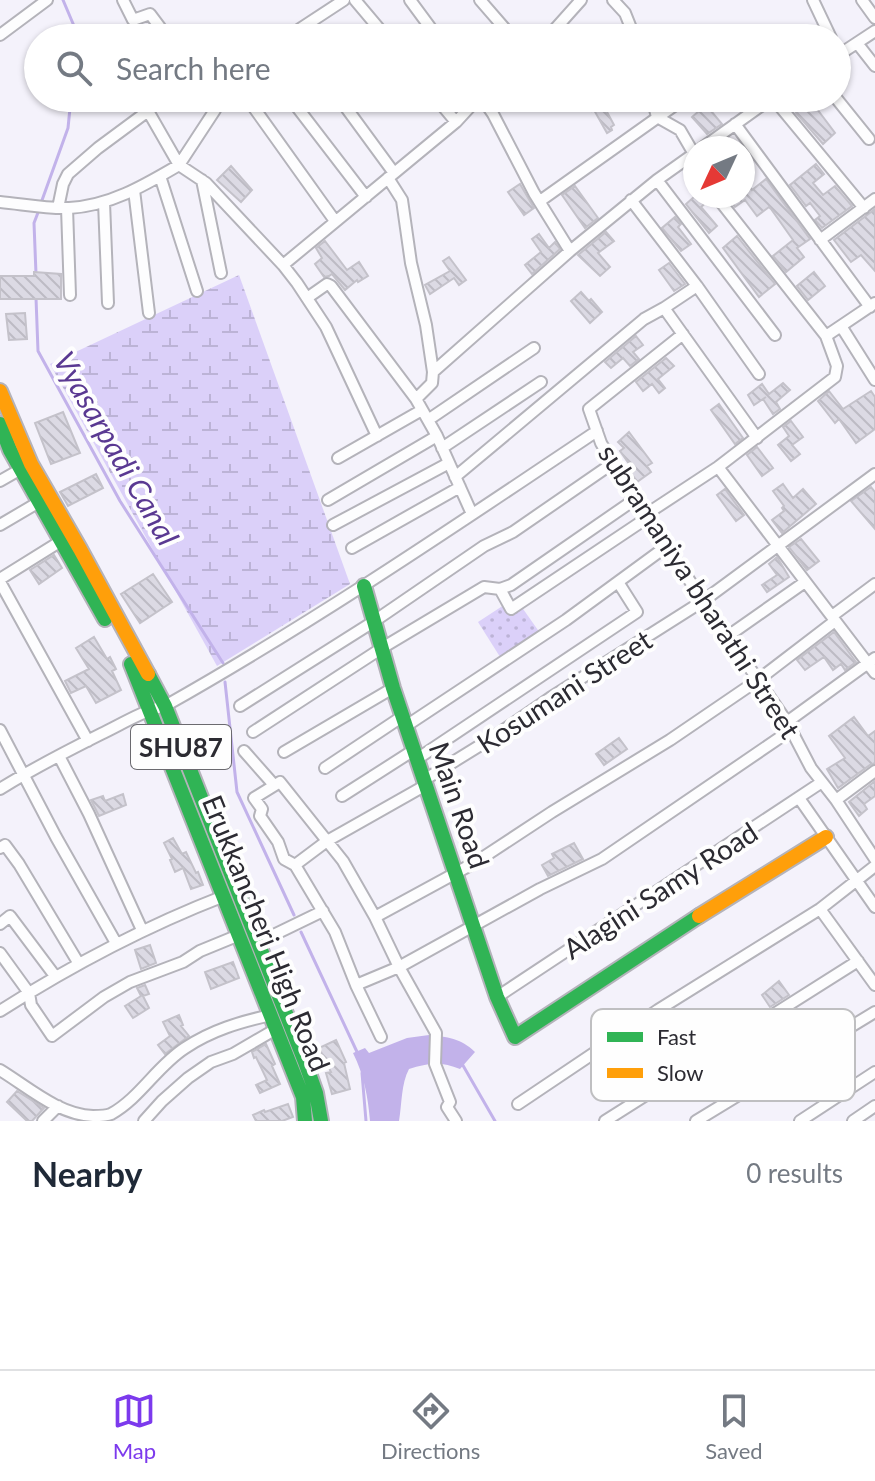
<!DOCTYPE html>
<style>
body{margin:0;font-family:Lato,sans-serif;background:#f6f6f7;color:#1f2937}
.compass{position:absolute;left:683px;top:136px;width:72px;height:72px;border-radius:50%;background:#fff;box-shadow:0 2px 6px #0004;rotate:226deg}
.list{margin:0;padding:0;list-style:none}
h2{display:flex;justify-content:space-between;align-items:center;height:104px;margin:0;padding:0 32px;font-size:34px}
h2 small{font-size:26px;font-weight:400;color:#747a83}
.icon{flex:none;width:44px;height:44px;fill:none;stroke:currentColor;stroke-width:2;stroke-linecap:round;stroke-linejoin:round}
.map{position:relative;flex:none;width:875px;height:1121px;overflow:hidden}
.search{position:absolute;background:#fff;box-shadow:0 2px 6px #0004;left:24px;right:24px;top:24px;height:88px;display:flex;align-items:center;gap:20px;box-sizing:border-box;padding:0 28px;border-radius:44px;color:#747a83;font-size:30px}
.sheet{height:248px;background:#fff}
nav{display:flex;justify-content:space-around;align-items:center;box-sizing:border-box;height:112px;border-top:2px solid #e0e1e3;background:#fff;font-size:22px;color:#747a83}
nav a{display:grid;justify-items:center;gap:4px}
nav .on{color:#7c3aed}
.map>svg:first-child{display:block}
.wetland{fill:url(#wetland-marsh)}
.park{fill:url(#park-dots)}
.water{fill:#c2b2ea}
.lines{fill:none;stroke-linecap:round;stroke-linejoin:round}
.stream{stroke:#c2b2ea;stroke-width:3}
.building{fill:url(#building-back-hatch);stroke:#c4c2ca;stroke-width:2}
.street-casing{stroke:#b4b3ba;stroke-width:14}
.fast-casing{stroke:#b4b3ba;stroke-width:18}
.slow-casing{stroke:#b4b3ba;stroke-width:18}
.street{stroke:#fdfdfe;stroke-width:10}
.fast{stroke:#30b455;stroke-width:14}
.slow{stroke:#ff9f0a;stroke-width:14}
.labels{text-anchor:middle;dominant-baseline:central;stroke-width:8;stroke-linejoin:round;paint-order:stroke}
.shield{fill:#fefefe;stroke:#6b6a6f;stroke-width:2}
.shield-label{font-size:26px;font-weight:bold;fill:#2c2b32}
.street-label{font-size:28px;fill:#2c2b32;stroke:#fefefe}
.water-label{font-size:30px;font-style:italic;fill:#5a3992;stroke:#fefefe}
.key{fill:#fefefe;stroke:#bfbfc1;stroke-width:2}
.key-label{font-size:22px;fill:#2c2b32}
</style>
<div class="map">
<svg width="875" height="1121" viewBox="0 0 875 1121">
<defs>
<pattern id="wetland-marsh" width="20" height="14" patternUnits="userSpaceOnUse" patternTransform="scale(2)"><rect width="20" height="14" fill="#dbd0f9"/><path d="M1 5h8M5 5V1M11 12h8M15 12V8" fill="none" stroke="#bcb3d6"/></pattern>
<pattern id="park-dots" width="8" height="8" patternUnits="userSpaceOnUse" patternTransform="scale(2)"><rect width="8" height="8" fill="#dbd0f9"/><path d="M2 2h.1M6 6h.1" fill="none" stroke="#bcb3d6" stroke-width="1.8" stroke-linecap="round"/></pattern>
<pattern id="building-back-hatch" width="6" height="6" patternUnits="userSpaceOnUse" patternTransform="scale(2)"><rect width="6" height="6" fill="#dcdae4"/><path d="M-1 5l2 2M0 0l6 6M5-1l2 2" fill="none" stroke="#bdbbc4"/></pattern>
</defs>
<rect width="100%" height="100%" fill="#f4f2fb"/>
<path class="wetland" d="M239,275l111,309 -133,82 -167,-302z"/>
<path class="park" d="M504,605l17,1 19,27 -38,27 -24,-38z"/>
<path class="water" d="M429,1035c18,2 32,3 46,17l-15,17c-19,-8 -32,-6 -51,0 -8,15 -7,35 -10,52h-29c-2,-24 -6,-46 -17,-68l12,-5 4,5 38,-15z"/>
<g class="lines">
<path class="stream" d="M63,0l14,33 -1,5
M41,203l27,-75 3,-30
M36,274l-2,-51 5,-13
M36,298l2,53 82,150 103,162
M225,682l12,110 57,123
M301,932l57,122
M461,1062l34,59
M362,1073l4,48"/>
</g>
<path class="building" d="M586,98h12l6,13 2,-1 8,15 -3,2 1,3 -5,3 -13,-23 -2,1z
M811,101l24,32 -12,11 -27,-31z
M706,105l16,19 -15,10 -15,-17z
M816,164l8,10 -11,9 10,12 12,-9 17,20 -30,22 -7,-8 5,-4 -10,-13 -4,3 -16,-21z
M231,166l21,24 -11,12 -24,-22z
M743,178l9,12 14,-11 44,60 -13,9 7,9 -18,15 -13,-16 20,-16 -22,-31 -2,-2 -12,9 -12,-16 -10,7 -9,-11h17z
M520,184l14,24 -10,7 -16,-23z
M575,186l23,32 -13,10 -23,-33z
M695,196h13l1,4 -8,7 16,19 -8,7 -23,-29z
M875,209v62l-14,-16 -10,7 -17,-22z
M675,217l6,7 -3,3 13,17 -10,7 -19,-23z
M606,232l8,9 -16,12 12,14 -10,9 -22,-21z
M539,234l10,14 6,-6 5,7 -28,25 -7,-9 16,-13 -9,-13z
M737,236l38,48 -16,13 -36,-49z
M325,241l22,29 12,-8 9,14 -10,6 -1,-2 -12,10 -13,-16 -3,2 -5,1 -9,-13 7,-6 -6,-10z
M449,257l17,23 -7,5 -5,-7 -24,16 -5,-9 25,-14 -7,-10z
M669,263l16,21 -11,7 -15,-21z
M34,272l27,2v25h-61v-23h34z
M814,272l11,14 -17,14 -11,-14z
M581,292l8,9 2,-2 11,13 -12,11 -19,-22z
M25,313l2,26 -18,1 -3,-26z
M636,336l7,9 -10,7 6,7 -9,7 -7,-8 -12,10 -6,-6z
M666,358l8,8 -16,13 7,9 -6,5 -7,-9 -9,7 -7,-9z
M783,383l7,7 -14,12 4,7 -7,5 -10,-15 3,-2 -12,8 -6,-10 14,-11 7,10z
M829,391l14,18 28,-18 4,6v32l-19,14 -17,-24 -4,4 -17,-22z
M719,404l24,34 -8,6 -24,-34z
M63,412l17,41 -29,11 -16,-41z
M791,421l12,16 -11,8 8,9 -9,7 -13,-16 11,-9 -6,-9z
M629,432l23,31 -5,3 4,6 -14,10 -6,-9 3,-2 -14,-20 4,-3 -6,-6z
M757,447l16,21 -11,8 -15,-21z
M96,474l7,14 -35,18 -8,-14z
M783,484l10,14 10,-9 13,15 -34,29 -10,-13 12,-9 -2,-3 2,-2 -11,-15z
M871,487l4,5v37l-24,-28z
M725,489l19,26 -8,6 -19,-26z
M801,539l18,22 -12,9 -18,-23z
M54,555l8,13 -23,16 -9,-14z
M777,557l12,20 -22,15 -5,-7 15,-10 -8,-11z
M153,574l19,28 -32,21 -19,-29z
M834,632l22,30 -11,8 -4,-6 -8,6 -9,-13 -19,13 -8,-10z
M94,637l13,22 3,-2 6,12 -4,2 9,19 -25,13 -10,-17 -15,7 -6,-12 24,-12 -13,-21z
M854,717l14,19 7,-5v32l-5,2 -32,23 -11,-19 18,-11 -16,-22z
M619,738l8,11 -23,16 -8,-11z
M875,781v15l-11,8 3,5 -8,7 -10,-14z
M123,794l3,11 -27,11 -8,-16 12,-4 2,5z
M173,838l9,16 4,-2 10,21 2,-1 5,13 -12,4 -8,-21 -8,4 -5,-12 2,-1 -8,-16z
M574,843l9,16 -35,17 -6,-11 12,-7 -2,-4z
M150,945l6,18 -15,6 -6,-19z
M233,962l6,16 -28,11 -6,-17z
M779,981l10,14 -19,12 -8,-12z
M145,985l4,9 -6,2 6,12 -16,10 -8,-12 16,-10 -4,-8z
M179,1015l4,10 -2,1 8,10 -24,18 -7,-9 12,-9 -7,-14z
M336,1040l10,22 -2,1 6,26 -18,5 -6,-21 5,-1 -12,-24z
M266,1044l9,20 -3,2 8,18 -20,9 -4,-8 11,-5 -11,-23 -2,1 -2,-6z
M17,1091l27,17 -12,13h-5l-20,-19z
M288,1104l5,13 -11,4h-26l-3,-6 11,-5 1,2z"/>
<g class="lines">
<defs>
<path id="street" d="M123,0l10,20 17,-6 18,24
M355,0l32,38
M410,0l28,38
M480,0l33,38
M613,0l12,13 10,25
M813,0l18,38
M862,0l13,18
M0,35l47,-35
M286,38l58,-38
M547,38l34,-38
M857,43l18,23
M837,56l38,-25
M247,98l88,123
M290,98l76,99
M339,98l55,75
M436,98l20,24
M482,98l11,16 41,79 36,58
M652,98l5,19 23,13 14,24
M773,98l91,110
M836,98l33,41
M735,124l135,183
M702,148l70,-50
M160,176l37,115
M388,178l14,22 9,63 15,62 7,47
M202,180l19,93
M657,180l118,155
M134,190l15,123
M716,196l110,140
M631,200l66,86 -33,22 93,130
M540,201l145,-103
M0,202c22,2 47,7 69,6 41,-2 76,-23 110,-43l27,18 77,82 14,18 29,44 51,109
M104,202l4,101
M58,208l5,-24 5,-10 30,-26 50,-37 31,54 36,-55 -5,-12
M67,208l3,87
M820,240l55,-41
M283,265l173,-143 22,-24
M697,286l62,88
M307,298l20,-14 4,2 85,113 21,37 35,78
M841,326l34,54
M683,334l-94,75 12,34 33,57 153,222 24,46 25,32 39,59
M416,399l16,-16 1,-11 137,-121 87,-71 38,-27
M428,420l106,-72
M442,448l99,-66
M338,458l84,-48
M718,467l157,206
M455,477l189,-158 20,-11
M0,481l21,-12
M328,500l109,-64
M645,515l73,-48 117,-90 2,-11 -11,-30 49,-33
M0,525l39,-23
M333,525l116,-62
M352,548l108,-61
M0,579l61,-38
M0,582l88,159
M500,589l11,20 136,-91
M832,616l43,-32
M728,636l77,-54
M240,706l133,-84 111,-76 29,-14 100,-69
M787,722l88,-64
M406,726l160,-106 101,-74
M0,730l56,107 60,106
M253,732l129,-84 102,-61 16,2 11,-4 123,-85
M244,751l30,34
M284,752l109,-64
M59,756l30,58 53,116
M417,759l220,-147 -19,-30
M325,768l78,-52
M424,780l68,-42 58,-40 153,-97 172,-127
M0,789c32,-20 67,-38 101,-55 21,-10 41,-23 64,-28 149,-84 290,-180 432,-275
M342,796l72,-46
M799,798l76,109
M836,800l39,-29
M0,848l5,-3 14,19 60,100
M295,865l32,-24 99,-56
M820,909l55,76
M375,917l101,-55 76,-50 118,-72 88,-60 77,-59
M0,924l10,-8 45,60
M257,943l66,-32
M0,953l29,40 2,12 21,31 52,-39 26,-15 53,-20 17,-11 39,-16
M356,985l43,-18 141,-78 62,-30 189,-129
M497,997l325,-215
M0,1011c72,-46 144,-84 224,-115
M381,1037l-25,-52 -21,-53 -40,-67 -11,-6 -6,-17 -18,-26 2,-7 -8,-11 26,-16 63,79 32,56 24,50 37,66 -1,31 15,38 -3,5 9,14
M0,1070c28,17 59,45 93,46 6,0 13,0 18,-2 29,-16 46,-48 74,-66 27,-18 55,-26 86,-33
M518,1104l140,-94 162,-101 55,-43
M43,1121l15,-15
M144,1121l18,-20 26,-23 23,-16 22,-8 43,-25
M605,1121l253,-160
M696,1121l179,-109
M800,1121l75,-49
M853,1121l22,-15"/>
<path id="fast" d="M0,424l10,26 95,169
M364,586l29,102 104,309 18,40 184,-121
M131,664l172,433 2,24
M148,674l17,32 140,356 11,31 5,28"/>
<path id="slow" d="M0,391l31,73 49,85 68,125
M699,916l127,-79"/>
</defs>
<use href="#street" class="street-casing"/>
<use href="#fast" class="fast-casing"/>
<use href="#slow" class="slow-casing"/>
<use href="#street" class="street"/>
<use href="#fast" class="fast"/>
<use href="#slow" class="slow"/>
</g>
<g class="labels">
<rect class="shield" x="131" y="725" width="100" height="44" rx="6"/>
<g class="shield-label">
<text x="181" y="747">SHU87</text>
</g>
<g class="street-label">
<text transform="translate(700 591) rotate(57)">subramaniya bharathi Street</text>
<text transform="translate(564 691) rotate(-33)">Kosumani Street</text>
<text transform="translate(460 805) rotate(71)">Main Road</text>
<text transform="translate(660 890) rotate(-33)">Alagini Samy Road</text>
<text transform="translate(267 933) rotate(68)">Erukkancheri High Road</text>
</g>
<g class="water-label">
<text transform="translate(117 448) rotate(60)">Vyasarpadi Canal</text>
</g>
</g>
<rect x="591" y="1009" width="264" height="92" rx="12" class="key"/>
<rect x="607" y="1032" width="36" height="10" fill="#30b455"/>
<rect x="607" y="1068" width="36" height="10" fill="#ff9f0a"/>
<g class="key-label">
<text x="657" y="1045">Fast</text>
<text x="657" y="1081">Slow</text>
</g>
</svg>
<svg class="compass" viewBox="-18 -18 36 36"><path d="M0-13l5 13h-10z" fill="#e53935"/><path d="M0 13l5-13h-10z" fill="#747a83"/></svg>
<div class="search"><svg class="icon" aria-label="search" viewBox="0 0 24 24"><circle cx="10" cy="10" r="6"/><path d="M15 15l6 6"/></svg>Search here</div>
</div>
<section class="sheet">
<h2>Nearby<small>0 results</small></h2>
<ul class="list">
</ul>
</section>
<nav>
<a class="on"><svg class="icon" aria-label="map" viewBox="0 0 24 24"><path d="M3 6l6-2 6 2 6-2v14l-6 2-6-2-6 2zM9 4v14M15 6v14"/></svg>Map</a>
<a><svg class="icon" aria-label="directions" viewBox="0 0 24 24"><path d="M12 3l9 9-9 9-9-9zM9 14v-3h6M13 9l2 2-2 2"/></svg>Directions</a>
<a><svg class="icon" aria-label="saved" viewBox="0 0 24 24"><path d="M7 4h10v16l-5-4-5 4z"/></svg>Saved</a>
</nav>
